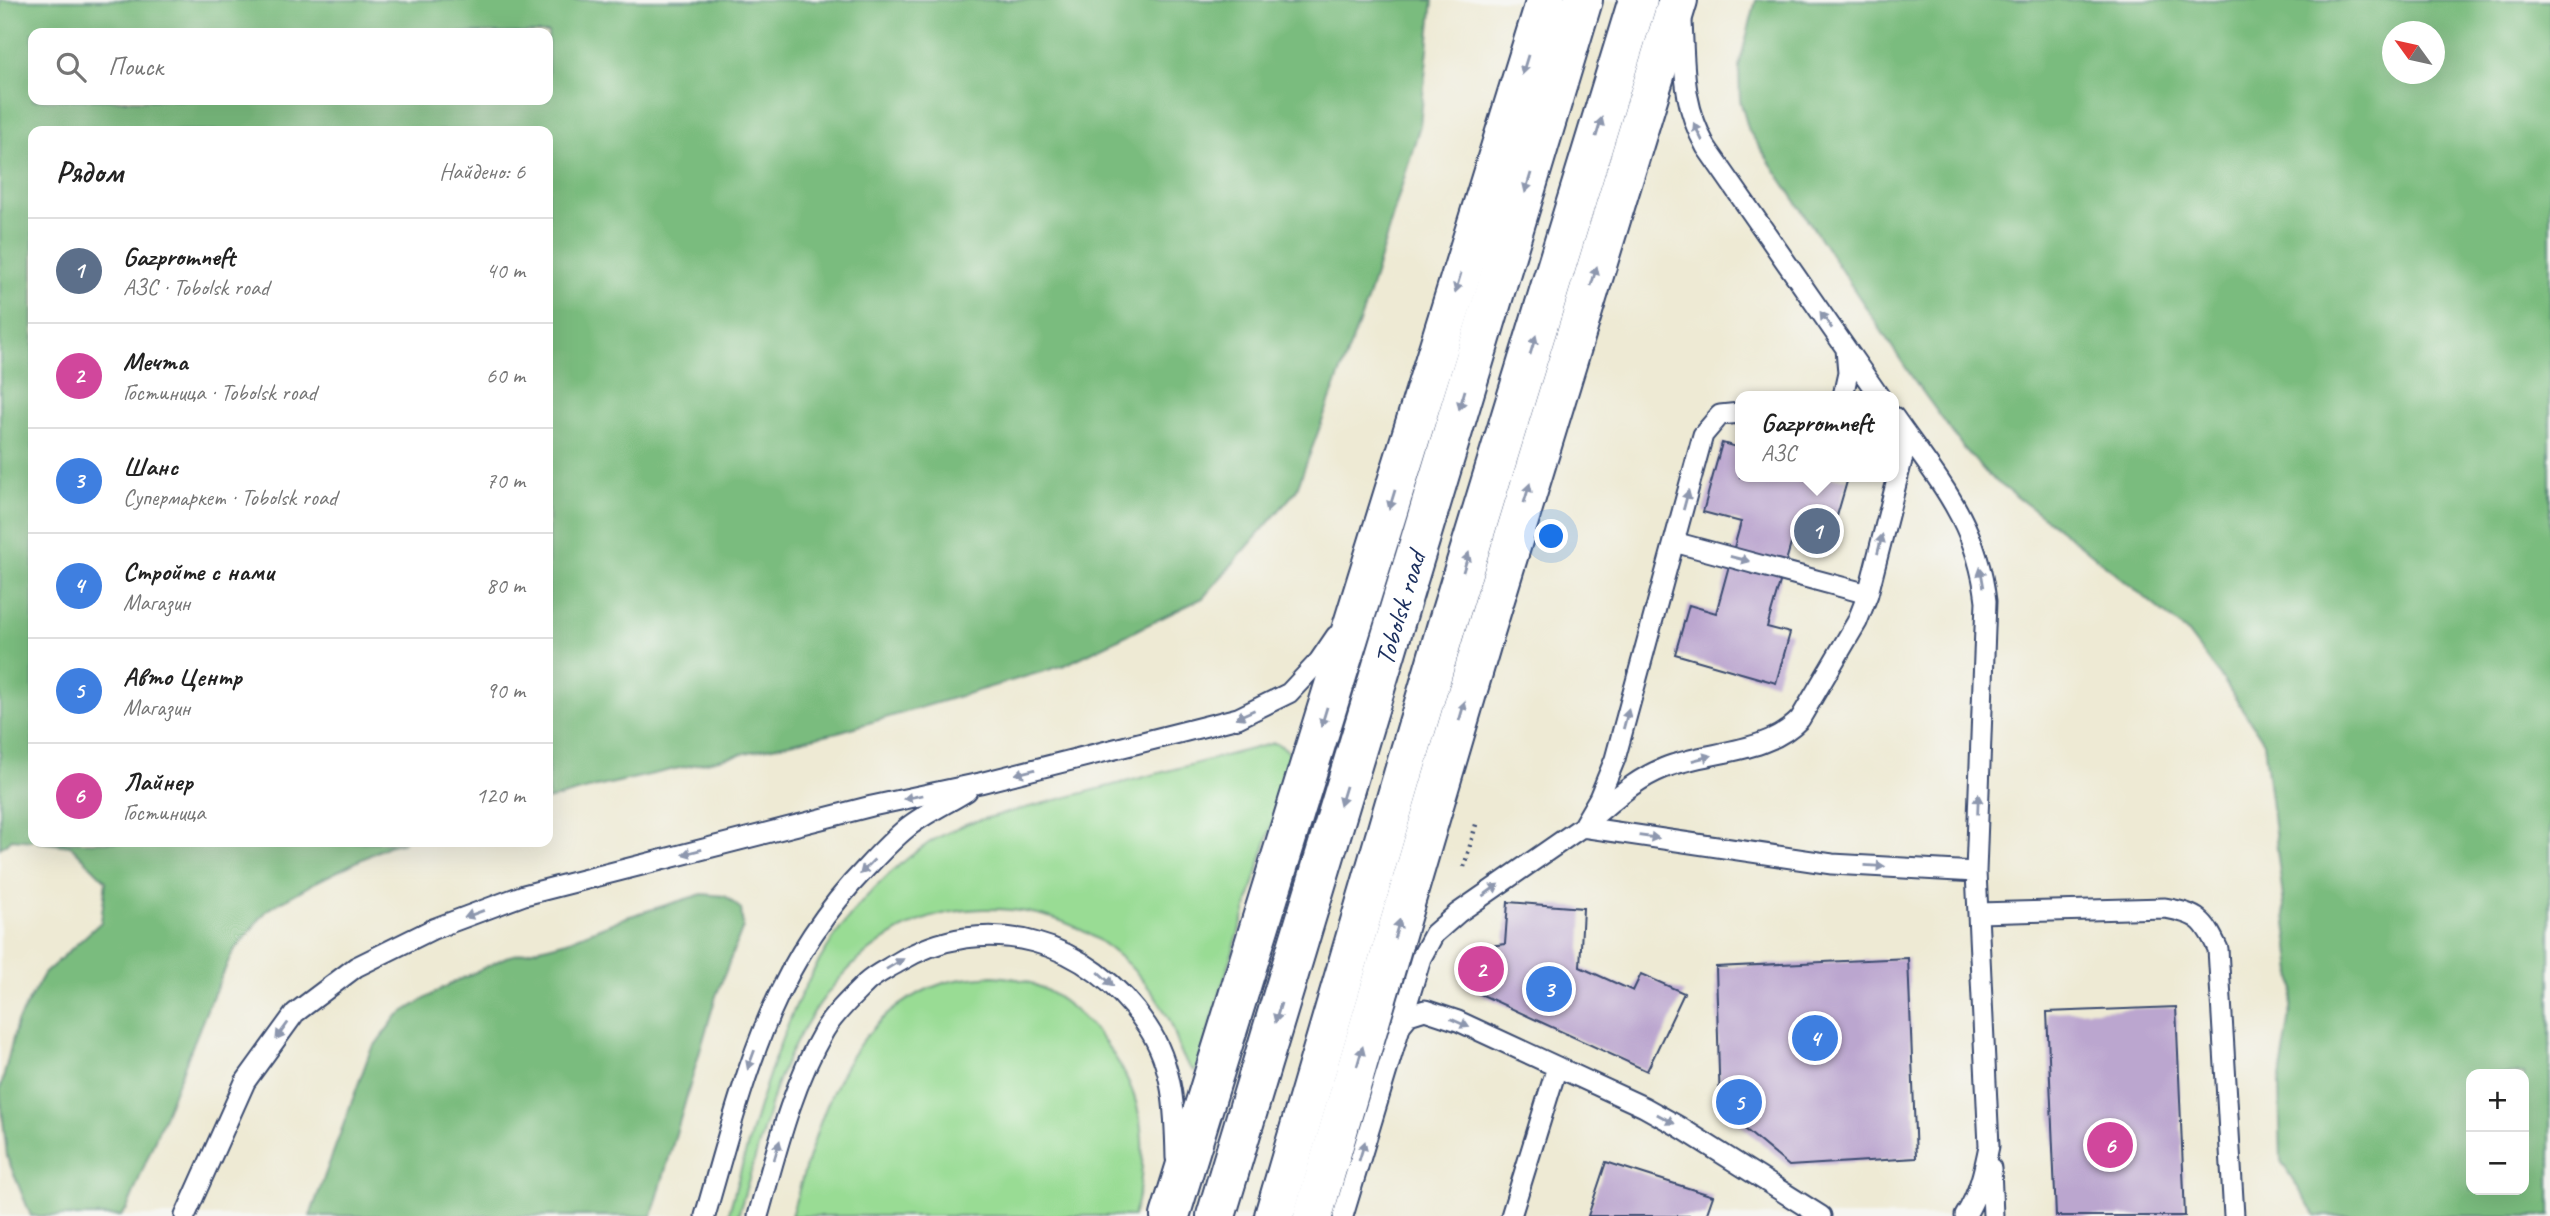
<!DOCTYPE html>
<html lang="ru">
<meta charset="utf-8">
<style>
body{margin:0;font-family:Caveat,sans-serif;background:#f6f6f6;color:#222}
.controls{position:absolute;right:21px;bottom:21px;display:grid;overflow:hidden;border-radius:14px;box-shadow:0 7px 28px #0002}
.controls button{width:63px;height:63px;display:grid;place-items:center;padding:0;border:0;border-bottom:2px solid #e0e0e0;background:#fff;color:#222;font:35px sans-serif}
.compass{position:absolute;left:2382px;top:21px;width:63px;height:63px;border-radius:50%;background:#fff;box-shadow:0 7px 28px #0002;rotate:303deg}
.you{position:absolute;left:1552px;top:537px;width:24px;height:24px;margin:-18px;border:5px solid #fff;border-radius:50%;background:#1a73e8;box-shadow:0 0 0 10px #1a73e833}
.badge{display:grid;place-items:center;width:46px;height:46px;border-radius:50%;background:#db2777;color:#fff;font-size:23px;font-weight:700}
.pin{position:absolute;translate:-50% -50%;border:4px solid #fff;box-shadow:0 2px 7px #0006}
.popup{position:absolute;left:1735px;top:391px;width:164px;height:91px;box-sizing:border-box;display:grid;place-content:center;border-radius:14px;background:#fff;filter:drop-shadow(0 2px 5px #0005);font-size:23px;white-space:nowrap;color:#767676}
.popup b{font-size:26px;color:#222}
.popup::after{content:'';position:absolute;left:50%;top:100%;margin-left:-14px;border:14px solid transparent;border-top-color:#fff}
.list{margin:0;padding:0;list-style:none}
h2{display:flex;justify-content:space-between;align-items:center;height:91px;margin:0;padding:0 28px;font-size:30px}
h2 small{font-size:23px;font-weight:400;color:#767676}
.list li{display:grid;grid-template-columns:46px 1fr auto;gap:21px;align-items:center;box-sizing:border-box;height:105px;padding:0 28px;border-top:2px solid #e0e0e0}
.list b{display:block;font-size:26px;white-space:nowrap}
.list p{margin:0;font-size:23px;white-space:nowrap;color:#767676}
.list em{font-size:23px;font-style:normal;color:#767676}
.icon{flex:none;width:38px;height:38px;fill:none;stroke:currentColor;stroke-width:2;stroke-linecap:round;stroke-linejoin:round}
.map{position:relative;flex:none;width:2550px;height:1216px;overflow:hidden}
.search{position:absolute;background:#fff;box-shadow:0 7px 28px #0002;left:28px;top:28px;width:525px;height:77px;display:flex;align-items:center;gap:18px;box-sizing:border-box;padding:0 24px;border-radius:14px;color:#767676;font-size:26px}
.panel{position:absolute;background:#fff;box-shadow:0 7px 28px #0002;left:28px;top:126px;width:525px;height:721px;border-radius:14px}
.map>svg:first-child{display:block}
.green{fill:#99dc94;stroke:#5a8679;stroke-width:2}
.forest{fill:#7abc7e;stroke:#4a766e;stroke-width:2;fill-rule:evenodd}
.building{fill:#bba6cf}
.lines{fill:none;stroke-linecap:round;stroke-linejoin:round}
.lane-casing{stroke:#3b4b70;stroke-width:23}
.primary-casing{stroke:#3b4b70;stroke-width:42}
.highway-casing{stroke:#3b4b70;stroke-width:42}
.path{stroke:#3b4b70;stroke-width:4.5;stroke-dasharray:2 5;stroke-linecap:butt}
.lane{stroke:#fff;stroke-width:19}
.primary{stroke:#fff;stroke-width:38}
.highway{stroke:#fff;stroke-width:38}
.oneway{fill:#8d97ae}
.labels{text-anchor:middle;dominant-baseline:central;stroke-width:7;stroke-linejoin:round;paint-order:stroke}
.street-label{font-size:28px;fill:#1b2f5e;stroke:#f6f6f2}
</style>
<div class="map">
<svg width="2550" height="1216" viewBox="0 0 2550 1216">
<rect width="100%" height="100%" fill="#f6f6f2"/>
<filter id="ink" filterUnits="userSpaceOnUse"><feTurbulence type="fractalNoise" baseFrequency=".0143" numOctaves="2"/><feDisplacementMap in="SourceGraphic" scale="14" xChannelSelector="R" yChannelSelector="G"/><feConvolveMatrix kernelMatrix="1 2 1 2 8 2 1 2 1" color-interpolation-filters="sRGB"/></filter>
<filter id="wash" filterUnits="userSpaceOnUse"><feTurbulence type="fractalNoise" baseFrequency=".00686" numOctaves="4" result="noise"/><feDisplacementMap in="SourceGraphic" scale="28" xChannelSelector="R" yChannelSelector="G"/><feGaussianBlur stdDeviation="1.57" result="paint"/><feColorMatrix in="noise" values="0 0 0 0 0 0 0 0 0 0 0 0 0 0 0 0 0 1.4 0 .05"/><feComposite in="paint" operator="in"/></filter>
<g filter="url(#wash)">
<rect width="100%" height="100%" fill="#eeead4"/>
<path class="green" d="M1274,743c12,4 18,9 16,22l-92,301 -4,5c-16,-14 -16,-34 -25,-52 -17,-31 -41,-59 -71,-79 -34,-23 -75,-32 -116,-31 -101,2 -167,83 -203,169 -6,15 -10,31 -14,46 -9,31 -18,61 -27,92h-10c40,-142 70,-286 202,-374 12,-7 26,-13 38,-19z
M993,976c11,1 22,2 32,5 52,16 105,81 114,134 6,32 4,69 -6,101h-342c27,-88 50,-199 150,-232 16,-6 35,-6 52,-8z"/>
<path class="forest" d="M0,0h1433l-13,125 -53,176 -71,190 -93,107 -138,67 -227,67 -246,56 -44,12v-669h-515v710l-21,-2 -12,9zM33,33h515v67h-515z
M1756,0h794v1216h-234l-35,-55 -2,-76 15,-96 -30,-247 -40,-61 -38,-50 -113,-92 -84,-63 -27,-30 -50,-69 -163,-246 -9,-31 -1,-34zM2392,32h42v42h-42zM2471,1074h53v116h-53z
M36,842h369l-17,4 -72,36 -49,28 -34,42 -23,50 -83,207 -6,7h-90l-24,-59 -7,-66 17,-69 27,-48 57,-52 5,-41 -35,-35z
M702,894l23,2 16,13 2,18 -27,69 -64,220h-342l60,-164 27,-36 46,-28 63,-31 61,-16 60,-24z"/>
<g id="blocks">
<path class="building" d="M1722,443l18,5v29l108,1 -20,69 -35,-10 -26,90 23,6 -14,50 -101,-29 14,-49 27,8 25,-91 -38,-10z
M1508,902l75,6 -3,59 53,24 8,-17 43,19 -37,78 -182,-84 9,-39 31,-4z
M1908,958l8,200 -127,8 -69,-58 -4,-141z
M2176,1007l9,209h-129l-9,-204z
M1606,1162l107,34 -7,20h-118z"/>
</g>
</g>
<g filter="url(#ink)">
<use href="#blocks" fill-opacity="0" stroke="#3b4b70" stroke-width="2"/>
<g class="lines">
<defs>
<path id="lane" d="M1682,22c3,48 0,81 24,125l173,249
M1843,396l5,-23 -2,-24
M1894,417c44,63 83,105 92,184l-10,271 13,274c-5,25 -10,48 -24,70
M1674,542l194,52
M1593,817c23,-19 43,-38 71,-49 44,-18 102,-13 136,-49l57,-97 11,-28 40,-157
M1582,827l250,37 144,8
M1978,913l187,-5c33,6 39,11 53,41l16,267
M1400,1026l9,-11 16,-5 33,11 186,86 34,19 143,90
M1991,1168l2,48
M185,1216l60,-134 50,-69 61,-46 77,-38 91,-34 348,-89 108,-23 258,-65 51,-25 30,-32 17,-25
M705,1216c38,-131 63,-247 161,-348 13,-14 27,-29 42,-41 18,-14 40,-24 59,-36
M758,1216c18,-63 33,-128 66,-185 9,-16 28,-34 42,-48 8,-8 21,-14 31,-20 89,-54 193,-23 250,63 27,40 28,86 29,132
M1343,1216l78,-258 13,-24 24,-21 124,-86 17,-29 16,-39 88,-324 17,-20 20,-2
M1511,1216l46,-149"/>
<path id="primary" d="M1170,1216l376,-1216
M1313,1216l171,-581 194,-635"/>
<g id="highway">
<path id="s1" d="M1216,1216l367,-1216"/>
<path d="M1274,1216l172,-588 192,-628"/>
</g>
</defs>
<use href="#lane" class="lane-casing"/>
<use href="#primary" class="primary-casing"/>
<use href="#highway" class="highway-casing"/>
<path class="path" d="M1464,867l13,-46"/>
<use href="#lane" class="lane"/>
<use href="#primary" class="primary"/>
<use href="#highway" class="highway"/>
</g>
<defs><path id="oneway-solid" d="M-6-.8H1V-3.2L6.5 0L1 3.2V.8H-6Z" transform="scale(1.75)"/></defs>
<g class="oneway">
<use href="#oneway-solid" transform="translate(1525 65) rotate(107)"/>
<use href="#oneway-solid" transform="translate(1599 127) rotate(-73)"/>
<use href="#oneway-solid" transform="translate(1698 132) rotate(-116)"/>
<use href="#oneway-solid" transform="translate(1528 183) rotate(107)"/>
<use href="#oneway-solid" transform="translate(1594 276) rotate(-73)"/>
<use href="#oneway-solid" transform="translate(1458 283) rotate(107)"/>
<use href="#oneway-solid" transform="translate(1826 320) rotate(-125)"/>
<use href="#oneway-solid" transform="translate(1533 345) rotate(-73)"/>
<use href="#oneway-solid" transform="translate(1462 400) rotate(107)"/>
<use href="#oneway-solid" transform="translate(1527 493) rotate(-73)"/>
<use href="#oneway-solid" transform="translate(1392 500) rotate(107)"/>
<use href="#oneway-solid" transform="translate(1686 500) rotate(-75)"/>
<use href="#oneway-solid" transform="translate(1880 544) rotate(-76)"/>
<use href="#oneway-solid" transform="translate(1740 559) rotate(15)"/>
<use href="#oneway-solid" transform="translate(1466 562) rotate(-73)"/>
<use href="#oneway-solid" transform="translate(1982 577) rotate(-100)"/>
<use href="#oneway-solid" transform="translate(1462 711) rotate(-74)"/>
<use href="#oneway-solid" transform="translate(1245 714) rotate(156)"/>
<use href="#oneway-solid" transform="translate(1324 717) rotate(107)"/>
<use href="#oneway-solid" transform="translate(1626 719) rotate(-75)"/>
<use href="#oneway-solid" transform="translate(1702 758) rotate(-14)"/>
<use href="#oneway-solid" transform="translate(1025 772) rotate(166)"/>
<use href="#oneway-solid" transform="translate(1343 796) rotate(107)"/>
<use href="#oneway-solid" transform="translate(913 797) rotate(168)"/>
<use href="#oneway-solid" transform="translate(1978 804) rotate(-88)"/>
<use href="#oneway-solid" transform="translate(1649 837) rotate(8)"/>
<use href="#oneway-solid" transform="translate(692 852) rotate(166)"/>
<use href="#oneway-solid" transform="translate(1875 866) rotate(3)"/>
<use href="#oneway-solid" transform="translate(867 867) rotate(134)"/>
<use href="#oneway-solid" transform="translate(1491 890) rotate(-35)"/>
<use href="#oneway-solid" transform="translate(474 914) rotate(160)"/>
<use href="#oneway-solid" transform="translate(1397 929) rotate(-74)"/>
<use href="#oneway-solid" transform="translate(895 964) rotate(-31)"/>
<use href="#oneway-solid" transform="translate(1106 979) rotate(42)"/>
<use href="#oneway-solid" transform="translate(1278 1013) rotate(107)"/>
<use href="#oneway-solid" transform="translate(1460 1023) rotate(24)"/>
<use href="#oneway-solid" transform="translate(282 1031) rotate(126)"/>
<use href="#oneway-solid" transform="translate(1360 1056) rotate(-74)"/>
<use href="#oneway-solid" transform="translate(751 1060) rotate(110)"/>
<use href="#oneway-solid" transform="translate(1666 1119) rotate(29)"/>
<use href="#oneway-solid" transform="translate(777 1150) rotate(-74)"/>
<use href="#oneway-solid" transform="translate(1362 1151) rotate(-73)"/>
</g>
</g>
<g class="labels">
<g class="street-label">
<text stroke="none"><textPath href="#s1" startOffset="635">Tobolsk road</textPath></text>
</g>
</g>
</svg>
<div class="controls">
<button>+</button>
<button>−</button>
</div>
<svg class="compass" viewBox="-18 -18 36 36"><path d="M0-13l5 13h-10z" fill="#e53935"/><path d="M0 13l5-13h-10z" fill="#767676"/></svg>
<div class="you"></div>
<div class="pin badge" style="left:1817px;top:531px;background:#5c6f8a">1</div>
<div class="popup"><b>Gazpromneft</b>АЗС</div>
<div class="pin badge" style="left:1481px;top:969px;background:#d1479c">2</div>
<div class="pin badge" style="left:1549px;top:989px;background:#3f7fe0">3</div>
<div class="pin badge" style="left:1815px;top:1038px;background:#3f7fe0">4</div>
<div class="pin badge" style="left:1739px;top:1102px;background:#3f7fe0">5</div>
<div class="pin badge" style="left:2110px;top:1145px;background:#d1479c">6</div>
<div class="search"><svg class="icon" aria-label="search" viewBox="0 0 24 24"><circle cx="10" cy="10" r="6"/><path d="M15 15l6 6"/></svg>Поиск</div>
<section class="panel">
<h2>Рядом<small>Найдено: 6</small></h2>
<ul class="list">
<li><span class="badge" style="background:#5c6f8a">1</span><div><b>Gazpromneft</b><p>АЗС · Tobolsk road</p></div><em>40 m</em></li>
<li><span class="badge" style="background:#d1479c">2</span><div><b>Мечта</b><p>Гостиница · Tobolsk road</p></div><em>60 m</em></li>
<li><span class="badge" style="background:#3f7fe0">3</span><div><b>Шанс</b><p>Супермаркет · Tobolsk road</p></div><em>70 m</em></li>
<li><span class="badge" style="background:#3f7fe0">4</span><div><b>Стройте с нами</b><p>Магазин</p></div><em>80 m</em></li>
<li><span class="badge" style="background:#3f7fe0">5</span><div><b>Авто Центр</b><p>Магазин</p></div><em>90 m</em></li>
<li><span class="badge" style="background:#d1479c">6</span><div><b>Лайнер</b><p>Гостиница</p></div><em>120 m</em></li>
</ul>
</section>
</div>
